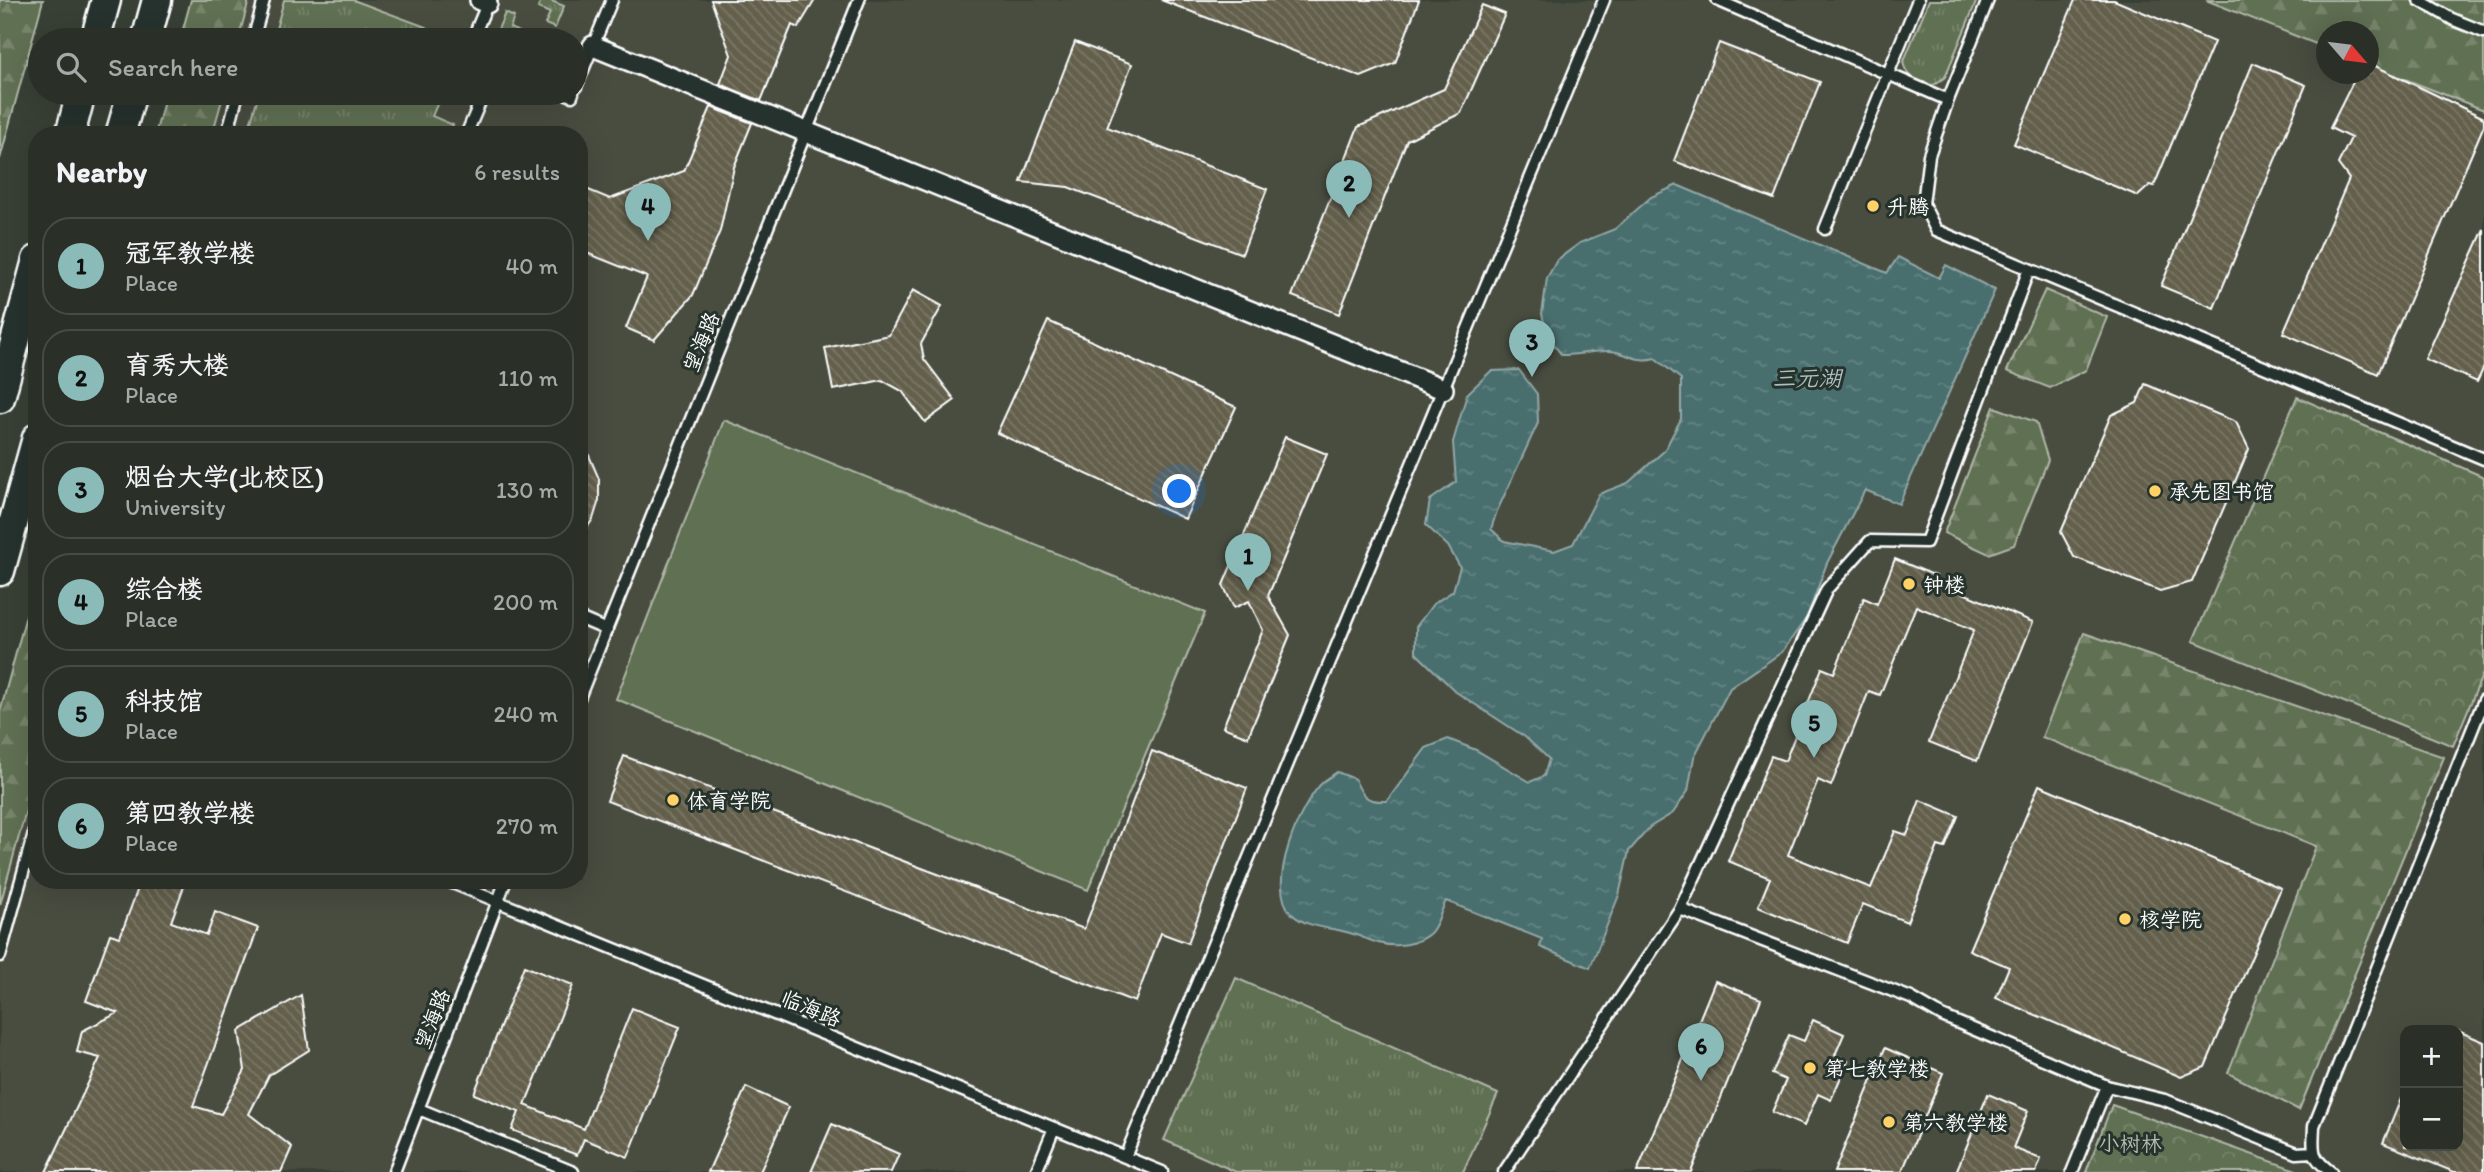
<!DOCTYPE html>
<meta charset="utf-8">
<style>
body{margin:0;font-family:Itim,"LXGW WenKai TC",sans-serif;background:#323830;color:#f1f3f6}
.controls{position:absolute;right:21px;bottom:21px;display:grid;overflow:hidden;border-radius:14px;box-shadow:0 7px 28px #0002}
.controls button{width:63px;height:63px;display:grid;place-items:center;padding:0;border:0;border-bottom:2px solid #464b45;background:#2a3028;color:#f1f3f6;font:35px sans-serif}
.compass{position:absolute;left:2316px;top:21px;width:63px;height:63px;border-radius:50%;background:#2a3028;box-shadow:0 7px 28px #0002;rotate:118deg}
.you{position:absolute;left:1180px;top:492px;width:24px;height:24px;margin:-18px;border:5px solid #fff;border-radius:50%;background:#1a73e8;box-shadow:0 0 0 10px #1a73e833}
.badge{display:grid;place-items:center;width:46px;height:46px;border-radius:50%;background:#8bbbb9;color:#111;font-size:23px;font-weight:700}
.pin{position:absolute;translate:-50% -58px;filter:drop-shadow(0 2px 4px #0008)}
.pin::after{content:'';position:absolute;top:37px;width:24px;height:21px;background:inherit;clip-path:polygon(0 0,100% 0,50% 100%)}
.list{margin:0;padding:0;list-style:none}
h2{display:flex;justify-content:space-between;align-items:center;height:91px;margin:0;padding:0 28px;font-size:30px}
h2 small{font-size:23px;font-weight:400;color:#a5a9a8}
.list li{display:grid;grid-template-columns:46px 1fr auto;gap:21px;align-items:center;box-sizing:border-box;height:98px;margin:0 14px 14px;padding:0 14px;border:2px solid #464b45;border-radius:28px}
.list b{display:block;font-size:26px;white-space:nowrap}
.list p{margin:0;font-size:23px;white-space:nowrap;color:#a5a9a8}
.list em{font-size:23px;font-style:normal;color:#a5a9a8}
.icon{flex:none;width:38px;height:38px;fill:none;stroke:currentColor;stroke-width:2;stroke-linecap:round;stroke-linejoin:round}
.map{position:relative;flex:none;width:2484px;height:1172px;overflow:hidden}
.search{position:absolute;background:#2a3028;box-shadow:0 7px 28px #0002;left:28px;top:28px;width:560px;height:77px;display:flex;align-items:center;gap:18px;box-sizing:border-box;padding:0 24px;border-radius:38px;color:#a5a9a8;font-size:26px}
.panel{position:absolute;background:#2a3028;box-shadow:0 7px 28px #0002;left:28px;top:126px;width:560px;height:763px;border-radius:28px}
.map>svg:first-child{display:block}
.built{fill:#494d41;fill-rule:evenodd}
.grass{fill:url(#grass-tufts);stroke:#b0b8a8;stroke-width:2}
.forest{fill:url(#forest-firs);stroke:#b0b8a8;stroke-width:2}
.park{fill:url(#park-crowns);stroke:#b0b8a8;stroke-width:2}
.pitch{fill:#607052;stroke:#b0b8a8;stroke-width:2}
.water{fill:url(#water-ripples);stroke:#92a8a8;stroke-width:2}
.building{fill:url(#building-back-hatch);stroke:#fff;stroke-width:2}
.lines{fill:none;stroke-linecap:round;stroke-linejoin:round}
.lane-casing{stroke:#fff;stroke-width:15}
.street-casing{stroke:#fff;stroke-width:24}
.secondary-casing{stroke:#fff;stroke-width:33}
.lane{stroke:#26332d;stroke-width:10}
.street{stroke:#26332d;stroke-width:19}
.secondary{stroke:#26332d;stroke-width:28}
.poi-dot{fill:#ffd166;stroke:#26332d;stroke-width:2.5}
.labels{text-anchor:middle;dominant-baseline:central;stroke-width:6;stroke-linejoin:round;paint-order:stroke}
.poi-label{font-size:21px;fill:#fff;stroke:#26332d;text-anchor:start}
.street-label{font-size:21px;fill:#fff;stroke:#26332d}
.park-label{font-size:21px;fill:#b7bfb1;stroke:#26332d}
.water-label{font-size:23px;font-style:italic;fill:#adbebe;stroke:#26332d}
</style>
<div class="map">
<svg width="2484" height="1172" viewBox="0 0 2484 1172">
<defs>
<pattern id="grass-tufts" width="24" height="20" patternUnits="userSpaceOnUse" patternTransform="scale(1.75)"><rect width="24" height="20" fill="#607052"/><path d="M3 7l-1-3M5 7V3M7 7l1-3M15 17l-1-3M17 17v-4M19 17l1-3" fill="none" stroke="#78856c"/></pattern>
<pattern id="forest-firs" width="22" height="20" patternUnits="userSpaceOnUse" patternTransform="scale(1.75)"><rect width="22" height="20" fill="#607052"/><path d="M5 1l3.5 6h-7zM16 11l3.5 6h-7z" fill="#78856c"/></pattern>
<pattern id="park-crowns" width="20" height="18" patternUnits="userSpaceOnUse" patternTransform="scale(1.75)"><rect width="20" height="18" fill="#607052"/><path d="M2 6a3 3 0 1 1 6 0M12 15a3 3 0 1 1 6 0" fill="none" stroke="#78856c"/></pattern>
<pattern id="water-ripples" width="26" height="14" patternUnits="userSpaceOnUse" patternTransform="scale(1.75)"><rect width="26" height="14" fill="#496e6e"/><path d="M2 4q2-2 4 0t4 0M15 11q2-2 4 0t4 0" fill="none" stroke="#648484"/></pattern>
<pattern id="building-back-hatch" width="6" height="6" patternUnits="userSpaceOnUse" patternTransform="scale(1.75)"><rect width="6" height="6" fill="#635f4c"/><path d="M-1 5l2 2M0 0l6 6M5-1l2 2" fill="none" stroke="#7a7767"/></pattern>
</defs>
<rect width="100%" height="100%" fill="#384036"/>
<filter id="ink" filterUnits="userSpaceOnUse"><feTurbulence type="fractalNoise" baseFrequency=".0143" numOctaves="2"/><feDisplacementMap in="SourceGraphic" scale="14" xChannelSelector="R" yChannelSelector="G"/><feConvolveMatrix kernelMatrix="1 2 1 2 8 2 1 2 1" color-interpolation-filters="sRGB"/></filter>
<g filter="url(#ink)">
<path class="built" d="M201,0h2283v1172h-2484v-414l37,-138v260h542v-745h-413l11,-42h399v-53h-385zM2326,32h42v42h-42zM2405,1030h53v116h-53z"/>
<path class="grass" d="M284,0h69l73,27 -5,13h-148z
M541,0h8l15,6 -9,22 -10,-4 5,-11 -12,-5z
M1929,0h48l-32,77 -11,8c-18,-2 -25,-4 -31,-22z
M505,13l9,4 -4,11 12,5 -3,7h-9l-14,-6z
M259,93h183l-10,23 21,9 -4,10h-202z
M1236,978l262,116 -35,78h-227l-72,-32z"/>
<path class="forest" d="M0,0h43l-43,159z
M191,0h58l-11,40h-58z
M2206,0h278v110l-115,-45 -1,-33h-42v16z
M166,93h58l-12,42h-57z
M2045,290l62,27 -21,53 -36,18 -43,-17z
M1994,407l42,15 12,38 -34,85 -25,9 -45,-21z
M37,575v196l-37,134v-193z
M2084,633l360,124 -145,353 -71,-37 88,-227 -274,-109z"/>
<path class="park" d="M2297,397l187,80v194l-31,75 -260,-105z
M2112,1105l184,65 3,2h-213z"/>
<path class="pitch" d="M724,420l481,193 -117,277 -472,-191z"/>
<path class="water" d="M1677,185l210,88 11,-16 41,21 7,-13 49,25 -96,214 -34,-14 -38,73 -20,54 -25,35 -52,36 -36,69 -6,34 -15,22 -23,14 -21,24 -10,44 -29,73 -50,-21 2,-8 -96,-38c-5,9 -9,27 -17,33 -7,6 -20,11 -30,11 -17,2 -30,-6 -46,-11 -19,-7 -46,-5 -61,-20 -28,-27 8,-111 32,-133 4,-3 9,-6 13,-9l18,7c7,18 12,23 32,22l39,-53 22,-9 28,11 54,32 14,-6 5,-17 -24,-22 -69,-45 -40,-39v-26l17,-23 20,-13 7,-24 -12,-21 -22,-21 4,-25 26,-18 -3,-40 14,-48 24,-23 28,-1 18,24 1,29 -41,88 -6,18 13,12 50,10 19,-7 26,-50 29,-11 36,-32 17,-32v-40l-26,-21c-22,6 -29,-8 -48,-7 -15,0 -29,4 -45,4l-14,-17 -6,-24 5,-36 10,-18 23,-17 35,-14 36,-32z"/>
<path class="building" d="M711,0h104l-17,28 -6,-3 -31,76 -41,-17 11,-29z
M1161,0h258l-24,63 -34,14z
M2075,0h39l100,42 -60,144 -4,-1 -12,11 -124,-52z
M1482,5l23,9 -44,99 -54,27 -68,174 -47,-18 66,-169 86,-38z
M1075,42l57,22 -25,63 160,62 -25,65 -174,-67 -47,-5z
M1719,43l101,39 -46,117 -100,-38z
M2253,63l53,22 -92,223 -53,-22z
M2369,63l115,55v7l-106,249 -95,-41 66,-154 -11,-15 13,-26 -21,-10 27,-54h12z
M711,107l41,16 -18,44 -14,64 -27,64 -39,45 -28,-12 21,-51 -68,-27v-64l31,13 74,-28z
M2484,229v138l-7,15 -52,-23z
M913,290l29,16 -21,38 3,15 31,41 -30,22 -23,-31 -20,-11 -49,10 -8,-42 64,-13z
M1048,321l188,86 -51,112 -188,-86z
M2145,384l91,38 13,27 -57,133 -32,9 -86,-34 -13,-25 50,-117 26,-12z
M579,432l20,47v21l-6,19 -14,20z
M1285,437l42,17 -59,142 22,39 -42,102 -25,-10 40,-97 -14,-29 -15,7 -11,-23z
M1895,559l41,17 -2,5 99,41 -56,139 -48,-19 45,-112 -58,-24 -36,89 -11,-4 -38,95 -13,-6 -30,75 83,33 24,-57 12,4 13,-35 38,16 -13,32 -7,-2 -31,76 -44,-18 -16,39 -89,-36 12,-29 -42,-17 43,-105 14,5 37,-93 12,5 30,-75 13,6z
M1152,751l95,37 -59,155 -27,-10 -26,69 -528,-201 17,-45 460,173z
M2039,785l242,103 -76,179 -24,10 -185,-79 13,-31 -40,-17z
M141,880h27l16,6 -13,36 36,13 8,-23 43,16 -65,178 28,8 24,-44 -6,-39 62,-36 8,55 -40,25 -20,39 43,33 -11,25h-235l54,-114 -23,-6 5,-21 36,-18 -32,-12 24,-67 10,3z
M524,966l49,19 -48,120 59,24 48,-121 48,19 -52,130 -44,-18 -7,16 -65,-25 7,-18 -45,-18z
M1715,981l46,18 -70,173h-54z
M1813,1020l31,14 -9,21 13,6 -17,39 -13,-6 -14,32 -32,-14 14,-32 -14,-6 17,-39 15,6z
M2458,1031l26,11v130h-30l-71,-29 22,-54v57h53z
M1885,1048l58,25 -41,99h-68z
M746,1087l43,20 -29,65h-52z
M1988,1094l40,17 -15,37 28,11 -5,13h-80z
M832,1124l67,30 -8,18h-80z"/>
<g class="lines">
<defs>
<path id="lane" d="M1717,0l231,100
M1988,0l-40,100 -19,55 -6,49 13,26 548,229
M2419,0l33,19 32,13
M253,40l11,-40
M472,40l16,-38
M576,87l36,-87
M565,93l7,3 1,-3
M227,135l11,-42
M466,135l18,-42
M1825,229l93,-229
M2029,269l-103,273 -56,-1 -43,48 -147,320 231,89 31,18 165,70 58,14 132,53 16,-1
M579,618l28,12
M579,698l280,-698
M445,880l717,292
M0,956l37,-134
M419,1109l154,63
M1125,1157l479,-1157
M394,1172l112,-292
M1036,1172l18,-44
M1504,1172l176,-263
M2072,1172l35,-86
M2331,1172c-21,-15 -18,-22 -17,-46l170,-426"/>
<path id="street" d="M480,0l7,3
M593,46l850,343"/>
<path id="secondary" d="M95,40l11,-40
M146,40l11,-40
M70,135l11,-42
M120,135l12,-42
M0,398l37,-138
M0,571l37,-133"/>
</defs>
<use href="#lane" class="lane-casing"/>
<use href="#street" class="street-casing"/>
<use href="#secondary" class="secondary-casing"/>
<use href="#lane" class="lane"/>
<use href="#street" class="street"/>
<use href="#secondary" class="secondary"/>
</g>
</g>
<g class="poi-dot">
<circle cx="1873" cy="206" r="7"/>
<circle cx="2155" cy="491" r="7"/>
<circle cx="1909" cy="584" r="7"/>
<circle cx="673" cy="800" r="7"/>
<circle cx="2125" cy="919" r="7"/>
<circle cx="1810" cy="1068" r="7"/>
<circle cx="1889" cy="1122" r="7"/>
</g>
<g class="labels">
<g class="poi-label">
<text x="1887" y="206">升腾</text>
<text x="2169" y="491">承先图书馆</text>
<text x="1923" y="584">钟楼</text>
<text x="687" y="800">体育学院</text>
<text x="2139" y="919">核学院</text>
<text x="1824" y="1068">第七教学楼</text>
<text x="1903" y="1122">第六教学楼</text>
</g>
<g class="street-label">
<text transform="translate(701 342) rotate(-68)">望海路</text>
<text transform="translate(811 1008) rotate(22)">临海路</text>
<text transform="translate(432 1019) rotate(-69)">望海路</text>
</g>
<g class="park-label">
<text x="2130" y="1143">小树林</text>
</g>
<g class="water-label">
<text x="1807" y="378">三元湖</text>
</g>
</g>
</svg>
<div class="controls">
<button>+</button>
<button>−</button>
</div>
<svg class="compass" viewBox="-18 -18 36 36"><path d="M0-13l5 13h-10z" fill="#e53935"/><path d="M0 13l5-13h-10z" fill="#a5a9a8"/></svg>
<div class="you"></div>
<div class="pin badge" style="left:1248px;top:591px">1</div>
<div class="pin badge" style="left:1349px;top:218px">2</div>
<div class="pin badge" style="left:1532px;top:377px">3</div>
<div class="pin badge" style="left:648px;top:241px">4</div>
<div class="pin badge" style="left:1814px;top:758px">5</div>
<div class="pin badge" style="left:1701px;top:1081px">6</div>
<div class="search"><svg class="icon" aria-label="search" viewBox="0 0 24 24"><circle cx="10" cy="10" r="6"/><path d="M15 15l6 6"/></svg>Search here</div>
<section class="panel">
<h2>Nearby<small>6 results</small></h2>
<ul class="list">
<li><span class="badge">1</span><div><b>冠军教学楼</b><p>Place</p></div><em>40 m</em></li>
<li><span class="badge">2</span><div><b>育秀大楼</b><p>Place</p></div><em>110 m</em></li>
<li><span class="badge">3</span><div><b>烟台大学(北校区)</b><p>University</p></div><em>130 m</em></li>
<li><span class="badge">4</span><div><b>综合楼</b><p>Place</p></div><em>200 m</em></li>
<li><span class="badge">5</span><div><b>科技馆</b><p>Place</p></div><em>240 m</em></li>
<li><span class="badge">6</span><div><b>第四教学楼</b><p>Place</p></div><em>270 m</em></li>
</ul>
</section>
</div>
